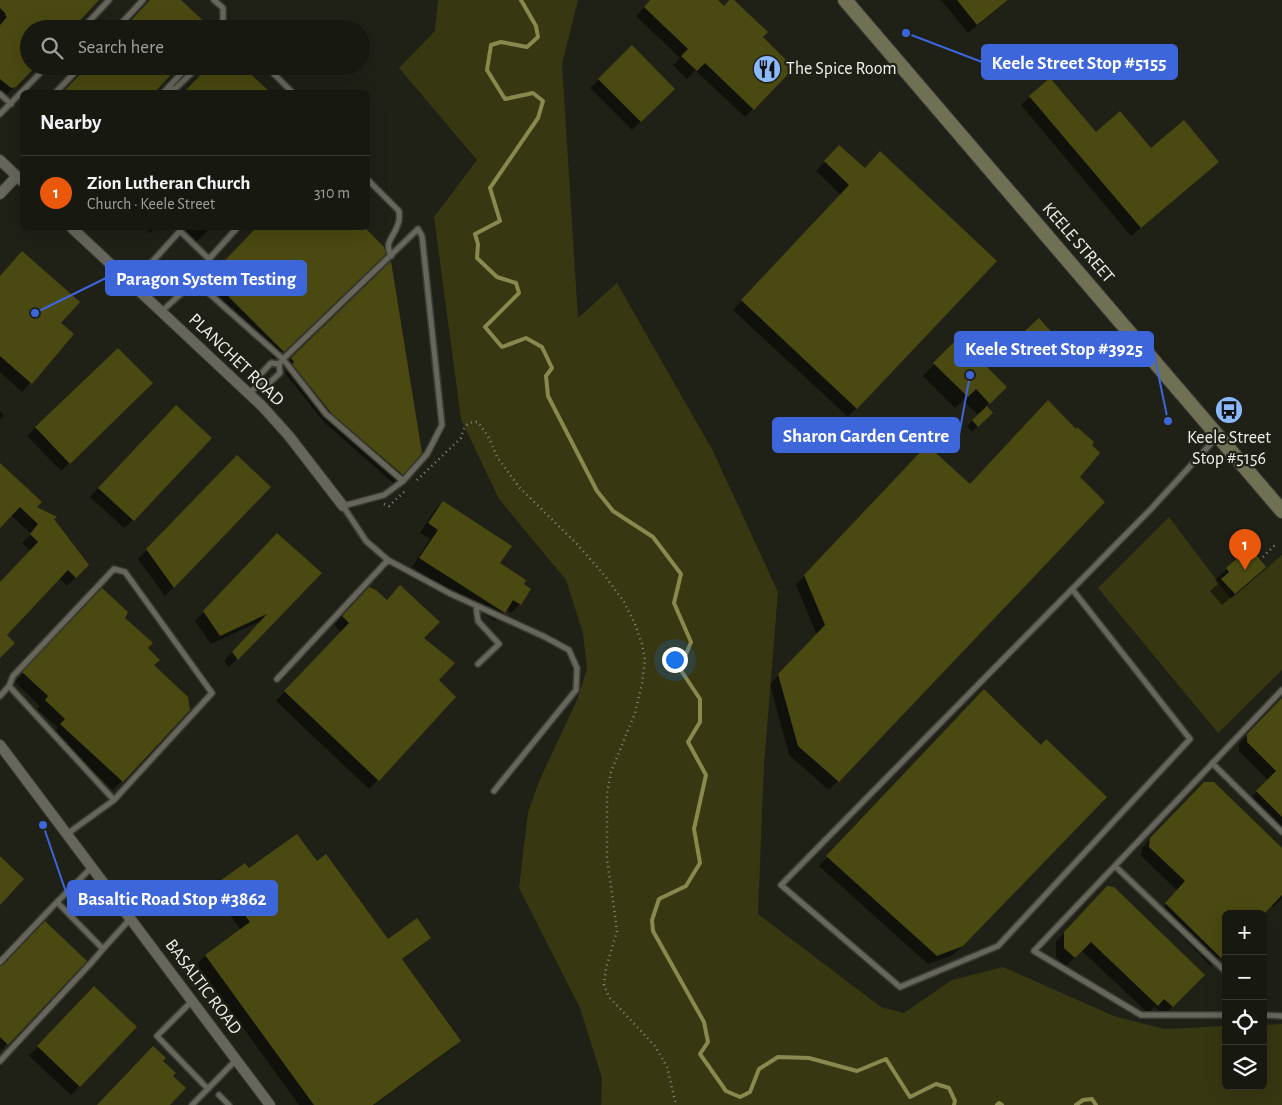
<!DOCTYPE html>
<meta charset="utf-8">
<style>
body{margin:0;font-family:"Alegreya Sans",sans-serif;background:#202119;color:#f1f3f6}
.controls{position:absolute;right:15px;bottom:15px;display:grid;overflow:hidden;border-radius:8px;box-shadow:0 5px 20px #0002}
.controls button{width:45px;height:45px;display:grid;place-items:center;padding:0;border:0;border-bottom:1px solid #363730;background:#171810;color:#f1f3f6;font:25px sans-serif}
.you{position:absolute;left:674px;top:659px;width:18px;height:18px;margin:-12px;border:4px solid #fff;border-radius:50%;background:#1a73e8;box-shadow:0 0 0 8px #1a73e833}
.badge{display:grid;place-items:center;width:32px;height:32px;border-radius:50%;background:#ea580c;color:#fff;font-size:16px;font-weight:700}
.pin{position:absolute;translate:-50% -41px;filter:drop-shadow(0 1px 2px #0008)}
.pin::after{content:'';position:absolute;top:26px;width:18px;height:15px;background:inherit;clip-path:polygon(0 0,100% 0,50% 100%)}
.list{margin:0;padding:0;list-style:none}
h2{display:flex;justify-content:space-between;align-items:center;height:65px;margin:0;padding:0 20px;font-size:21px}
h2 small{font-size:16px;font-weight:400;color:#9ea09f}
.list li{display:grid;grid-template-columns:32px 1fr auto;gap:15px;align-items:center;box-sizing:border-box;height:75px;padding:0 20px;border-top:1px solid #363730}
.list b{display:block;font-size:19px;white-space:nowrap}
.list p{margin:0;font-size:16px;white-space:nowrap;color:#9ea09f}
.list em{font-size:16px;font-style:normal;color:#9ea09f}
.icon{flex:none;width:28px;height:28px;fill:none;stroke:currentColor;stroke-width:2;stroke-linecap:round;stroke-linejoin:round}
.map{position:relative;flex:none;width:1282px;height:1105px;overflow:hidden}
.search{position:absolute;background:#171810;box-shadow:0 5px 20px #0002;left:20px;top:20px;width:350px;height:55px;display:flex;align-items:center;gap:12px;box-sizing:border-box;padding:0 18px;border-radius:28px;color:#9ea09f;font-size:19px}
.panel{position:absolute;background:#171810;box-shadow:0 5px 20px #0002;left:20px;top:90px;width:350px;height:140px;border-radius:8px}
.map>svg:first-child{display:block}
.green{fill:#373712}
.shadow{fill:#0007}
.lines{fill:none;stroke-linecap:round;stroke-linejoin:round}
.stream{stroke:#89884f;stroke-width:4}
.building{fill:#4a4911}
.lane-casing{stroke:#3c3c36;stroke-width:8}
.street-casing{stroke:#3c3c36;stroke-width:12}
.secondary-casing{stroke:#3c3c36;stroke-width:16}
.path{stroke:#878880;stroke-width:2.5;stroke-dasharray:1 4;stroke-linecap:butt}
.lane{stroke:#66665b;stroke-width:5}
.street{stroke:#66665b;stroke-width:10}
.secondary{stroke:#707054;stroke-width:14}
.labels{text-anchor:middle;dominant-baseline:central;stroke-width:4.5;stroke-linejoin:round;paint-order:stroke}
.poi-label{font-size:18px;fill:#f0f0ea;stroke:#1f2016;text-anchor:start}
.street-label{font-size:18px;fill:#f0f0ea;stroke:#1f2016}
.leader{fill:none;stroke:#3d66db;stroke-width:2}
.callout-dot{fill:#3d66db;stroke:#1f2016;stroke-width:2}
.callout{fill:#3d66db;stroke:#3d66db;stroke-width:2}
.callout-label{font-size:19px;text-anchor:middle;font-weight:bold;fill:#fff}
</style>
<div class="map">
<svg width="1282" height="1105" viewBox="0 0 1282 1105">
<rect width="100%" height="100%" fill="#1f2016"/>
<path class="green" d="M438,0h140l-16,64 16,254 39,-35 96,168 65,141 -14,173 -6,149 123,93 23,6 48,-33 51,-13 111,49 50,13 62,-3v60h37v-61l19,-1v81h-681l1,-27 -22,-70 -61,-120 9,-76 12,-33 37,-79 10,-31 -4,-36 -17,-53 -67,-81 -38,-80 -27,-202 43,-57 -78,-92 36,-37z
M1169,517l62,82 51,-44v115l-64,63 -120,-145z"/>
<path class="shadow" d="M0,0h97l-68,29v37h5l-28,29 -4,1 -2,-1z
M652,0h64l8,7 8,-7 29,38 31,30 -47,49 -50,-47 -8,9 -14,-14 7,-7 -44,-42z
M941,0h68l-41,33z
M632,47l41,42 -41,41 -42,-42z
M89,66h89l-25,26h-89z
M210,66h30l28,26h-82z
M1030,97l66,37 55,16 58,20 -78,66 -110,-131z
M840,146l24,23 131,92 -147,156 -115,-107 108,-115 -25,-24z
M144,228h12l-6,5z
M173,228h37l-18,18z
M257,228h106l20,20 1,6 -109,105 -74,-73z
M391,263l30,189 -28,31 -69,-61 -39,-49 2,-2 -4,-4z
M0,277l60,46 12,11 -50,58 -22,-20z
M958,340l47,47 -20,19 6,7 -19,19 -5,-6 11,-11 -15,-15 -8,8 -32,-32z
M151,383l-90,88 -34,-35 9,-9z
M0,411l4,4 -4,4z
M167,415l-34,105 -9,8 -34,-31z
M919,455l51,31 108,-9 25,25 -274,288 -40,-35 -19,-71 47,-49 -21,-50z
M237,457l32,30 -104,109 -27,-37z
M0,464l35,43 17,13 35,45 -20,21 -8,-8 -54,57 -5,21v-72l31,-33 -9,-8 9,-9 -20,-19 -11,11z
M443,503l56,60 21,41 -9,9 -5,-4 -11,12 -83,-54 18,-28 -10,-6 14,-22z
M269,543l51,30 -91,94 -5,-6 39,-41 -52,24 -16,-23z
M1227,569l26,9 -31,27 -12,-14 8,-7 -3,-4z
M360,597l26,4 36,37 16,42 17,17 -86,92 -93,-88 66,-68 -8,-8z
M93,598l31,20 22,30 7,18 36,44 -76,80 -61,-57 6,-5 -21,-19 3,-3 -25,-24z
M975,699l-12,246 -10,10 -25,9 -109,-98z
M1282,700v134l-33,-34 19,-20 -29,-29v-7z
M1195,792l87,58v48l-9,9 -2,-2 -45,9v41l-4,4 -2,-2 -9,9 -53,-53 20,-22 -37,-35 1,-8z
M317,863l71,78 41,-4 -8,9 -20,14 59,81 -9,8 -77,56h-75l-102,-141 9,-9 35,-25 -29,-39 9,-9 28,-12z
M1098,896l105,79 -39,40 -9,-8 -7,6 -67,-63 -15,16 -10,-9v-15z
M0,969l7,75 -7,7z
M86,996l50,31 -65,68 -42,-39z"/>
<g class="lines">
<path class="stream" d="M521,0l15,26 2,11 -11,10 -26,-5 -10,3 -4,25 18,29 28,-6 10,8 -5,17 -48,70 10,33 -25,13 3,10 -1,14 20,19 19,6 3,10 -34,34 17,20 24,-9 16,9 10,21 -6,8 2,20 49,95 16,20 40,26 28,37 -7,29 17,39 -11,27 20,30v23l-12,20 18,33 -12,54 6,34 -14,23 -27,13 -7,21 1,11 51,91 4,20 -8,12 26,37 14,6 10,-5 9,-23 19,-12 31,1 48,13 29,-12 24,38 26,-13 13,4 6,13 -1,4
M997,1105l2,-2 3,2
M1076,1105l7,-5 9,-1 4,6"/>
</g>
<path class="building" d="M0,0h99l-27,29h-43v37h7l-20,21 -5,1 -11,-9v-54l7,-8 -2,-2 1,-1 -6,-6z
M150,0h31l31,29h-89z
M650,0h68l6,6 5,-6h5l34,32 -5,5 31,31 -40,42 -49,-47 -8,8 -16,-15 7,-7 -44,-42z
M957,0h51l-31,25z
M632,45l43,44 -34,33 -43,-43z
M88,66h91l-24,26h-92z
M209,66h33l28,26h-86z
M1050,78l46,54 24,-21 31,37 33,-28 35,42 -78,66 -112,-132z
M839,145l26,23 15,-17 117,110 -140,148 -116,-109 108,-115 -25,-24z
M256,228h109l19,19 2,7 -102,98 -75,-75z
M22,251l58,51 -19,21 13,11 -42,50 -32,-28v-80z
M391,261l31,192 -19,22 -71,-61 -40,-50 2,-2 -3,-4z
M1039,318l16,18 -26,23 -16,-17z
M958,338l49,49 -17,17 -14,-15 -8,8 -35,-34z
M118,348l35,35 -83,81 -35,-37z
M1048,400l28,29 1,-2 17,15 -2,3 8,8 -20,24 25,25 -266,280 -41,-36 -20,-72 47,-49 -21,-50 123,-130 43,39z
M176,405l36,33 -78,83 -36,-33z
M987,406l6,7 -15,14 -6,-7z
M237,455l34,32 -97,101 -28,-39z
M0,463l42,39 -5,5 20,10 -3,2 35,46 -13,13 -8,-8 -61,65 8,8 -15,15v-76l38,-40 -8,-8 8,-10 -18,-17 -20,21z
M443,501l69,45 -12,17 26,17 -2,4 7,5 -10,16 -8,-5 -8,13 -86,-55 19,-28 -10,-7z
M277,533l45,40 -84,87 -6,-8 35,-38 -47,22 -17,-25z
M1250,547l16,20 -31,27 -14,-15 8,-7 -3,-4z
M400,585l40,37 -16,16 31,25 -16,17 17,17 -77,84 -95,-90 65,-68 -7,-7 27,-29 7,3 11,10z
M102,588l26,24 -3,6 28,25 -5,5 12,12 -6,5 34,32 2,13 -67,72 -63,-58 5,-5 -20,-19 3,-4 -26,-24z
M984,689l57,56 5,-6 61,58 -144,149 -26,10 -111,-100z
M1282,698v119l-26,-26 20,-20 -29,-29v-8z
M1204,782h10l68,66v47l-18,19h-38v38l-5,6 -56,-55 20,-22 -36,-34 1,-9z
M297,834l20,27 9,-7 62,85 29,-21 14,20 -29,21 59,82 -88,64h-59l-109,-150 45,-33 -30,-41 25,-18 4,5z
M0,856l24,23 -24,26z
M1107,886l7,1 91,88 -32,32 -9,-8 -6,7 -67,-64 -16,16 -11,-10v-16z
M45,921l42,40 -79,84 -8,-8v-71l3,-1z
M94,986l43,41 -57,60 -43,-41z
M153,1046l13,12 -3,3 13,12 -3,3 13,12 -16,17h-73z"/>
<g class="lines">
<defs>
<path id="lane" d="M214,0l9,8v16l-4,5
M82,29l27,-29
M116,29l27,-29
M266,66l26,26
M56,92l25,-26
M164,92l24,-26
M169,92l8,-5 22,-21
M0,94l11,10
M0,114l47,-48
M368,180l31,31c0,5 1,9 -1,13 -4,14 -14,16 -7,32
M195,281l88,78 43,55 77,67 24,-27 15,-29 -20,-189 -4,-7 -135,130 -4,5
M132,284l48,-53 29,28
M162,311l33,-30 14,-22 28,-31
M259,385l-2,-7 14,-15 8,1
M249,393l10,-8h8l13,-12 -1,-9
M388,560l63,34 94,43 24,13 8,18 -1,22 -82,101
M1072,589l118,150 -192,207 -98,41 -119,-102 370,-376 65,-71
M476,606l2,15 21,23 -21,20
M277,679l111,-119 -22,-19 -23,-35 41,-11 19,-14
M9,686l105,114
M0,696l9,-10 4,-10 101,-107 11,3 87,121 -98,107 -47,34
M1212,763l70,69
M1115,866l111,106
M92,867l-35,35 46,47 27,-30
M0,962l57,-60
M192,1001l-35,35 51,53
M1226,1015h-85l-107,-64 248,-261
M1263,1015l19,1
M0,1061l91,-98 12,-14
M219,1095l10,10
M192,1105l44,-45"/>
<path id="street" d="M0,160l22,21
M0,194l17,-18
M72,228l190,178 27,30 54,70
M0,745l270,360"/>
<path id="secondary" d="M845,0l373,436 64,75"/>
</defs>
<use href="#lane" class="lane-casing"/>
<use href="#street" class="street-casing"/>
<use href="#secondary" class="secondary-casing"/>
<path class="path" d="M417,480l44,-42c2,-10 6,-17 17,-16l11,16 8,19 22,30 57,56 29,33 19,26 11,22 7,20 3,16 -3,24 -7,29 -24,59 -4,21v66l8,56 2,16 -11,37 -2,17 5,12 46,49 12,21 9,38
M384,504l5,2 16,-15
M1263,557l14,-14"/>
<use href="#lane" class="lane"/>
<use href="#street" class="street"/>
<use href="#secondary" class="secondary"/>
</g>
<defs>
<symbol id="restaurant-disc" viewBox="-11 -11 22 22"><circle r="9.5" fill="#8cb9fc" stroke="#1f2016"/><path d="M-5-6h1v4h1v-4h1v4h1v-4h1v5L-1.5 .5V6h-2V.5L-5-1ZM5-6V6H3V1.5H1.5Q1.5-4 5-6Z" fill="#111"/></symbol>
<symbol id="bus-disc" viewBox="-11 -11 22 22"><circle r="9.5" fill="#8cb9fc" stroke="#1f2016"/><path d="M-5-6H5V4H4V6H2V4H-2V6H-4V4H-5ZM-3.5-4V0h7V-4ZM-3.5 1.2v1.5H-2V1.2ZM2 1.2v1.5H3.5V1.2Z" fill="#111"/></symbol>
</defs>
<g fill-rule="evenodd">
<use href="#restaurant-disc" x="751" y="53" width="32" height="32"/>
<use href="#bus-disc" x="1213" y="394" width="32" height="32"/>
</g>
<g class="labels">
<g class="poi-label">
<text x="786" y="69">The Spice Room</text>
<text x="1229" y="438" text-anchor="middle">Keele Street<tspan x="1229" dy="21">Stop #5156</tspan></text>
</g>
<g class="street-label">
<text transform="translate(1078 243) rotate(49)">KEELE STREET</text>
<text transform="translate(236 360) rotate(44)">PLANCHET ROAD</text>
<text transform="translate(203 987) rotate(53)">BASALTIC ROAD</text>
</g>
</g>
<path class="leader" d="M906 33L982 62M35 313L106 278M1168 421L1153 349M970 375L959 435M43 825L68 898"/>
<g class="callout-dot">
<circle cx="906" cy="33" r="5"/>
<circle cx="35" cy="313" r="5"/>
<circle cx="1168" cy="421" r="5"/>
<circle cx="970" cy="375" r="5"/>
<circle cx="43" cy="825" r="5"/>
</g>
<g class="callout">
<rect x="982" y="45" width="195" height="34" rx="5"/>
<rect x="106" y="261" width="200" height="34" rx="5"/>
<rect x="955" y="332" width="198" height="34" rx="5"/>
<rect x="773" y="418" width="186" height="34" rx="5"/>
<rect x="68" y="881" width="209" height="34" rx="5"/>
</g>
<g class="callout-label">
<text x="1079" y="69">Keele Street Stop #5155</text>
<text x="206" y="285">Paragon System Testing</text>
<text x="1054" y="355">Keele Street Stop #3925</text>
<text x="866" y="442">Sharon Garden Centre</text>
<text x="172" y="905">Basaltic Road Stop #3862</text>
</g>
</svg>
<div class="controls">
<button>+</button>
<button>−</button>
<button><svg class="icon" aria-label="locate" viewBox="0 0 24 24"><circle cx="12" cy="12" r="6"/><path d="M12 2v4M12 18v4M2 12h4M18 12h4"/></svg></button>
<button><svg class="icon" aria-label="layers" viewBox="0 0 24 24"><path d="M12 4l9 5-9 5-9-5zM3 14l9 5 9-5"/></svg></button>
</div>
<div class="you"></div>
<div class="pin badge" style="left:1245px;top:570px">1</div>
<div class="search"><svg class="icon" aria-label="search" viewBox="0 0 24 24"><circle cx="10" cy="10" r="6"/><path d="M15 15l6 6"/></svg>Search here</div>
<section class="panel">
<h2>Nearby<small></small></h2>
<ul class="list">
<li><span class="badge">1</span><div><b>Zion Lutheran Church</b><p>Church · Keele Street</p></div><em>310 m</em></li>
</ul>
</section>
</div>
